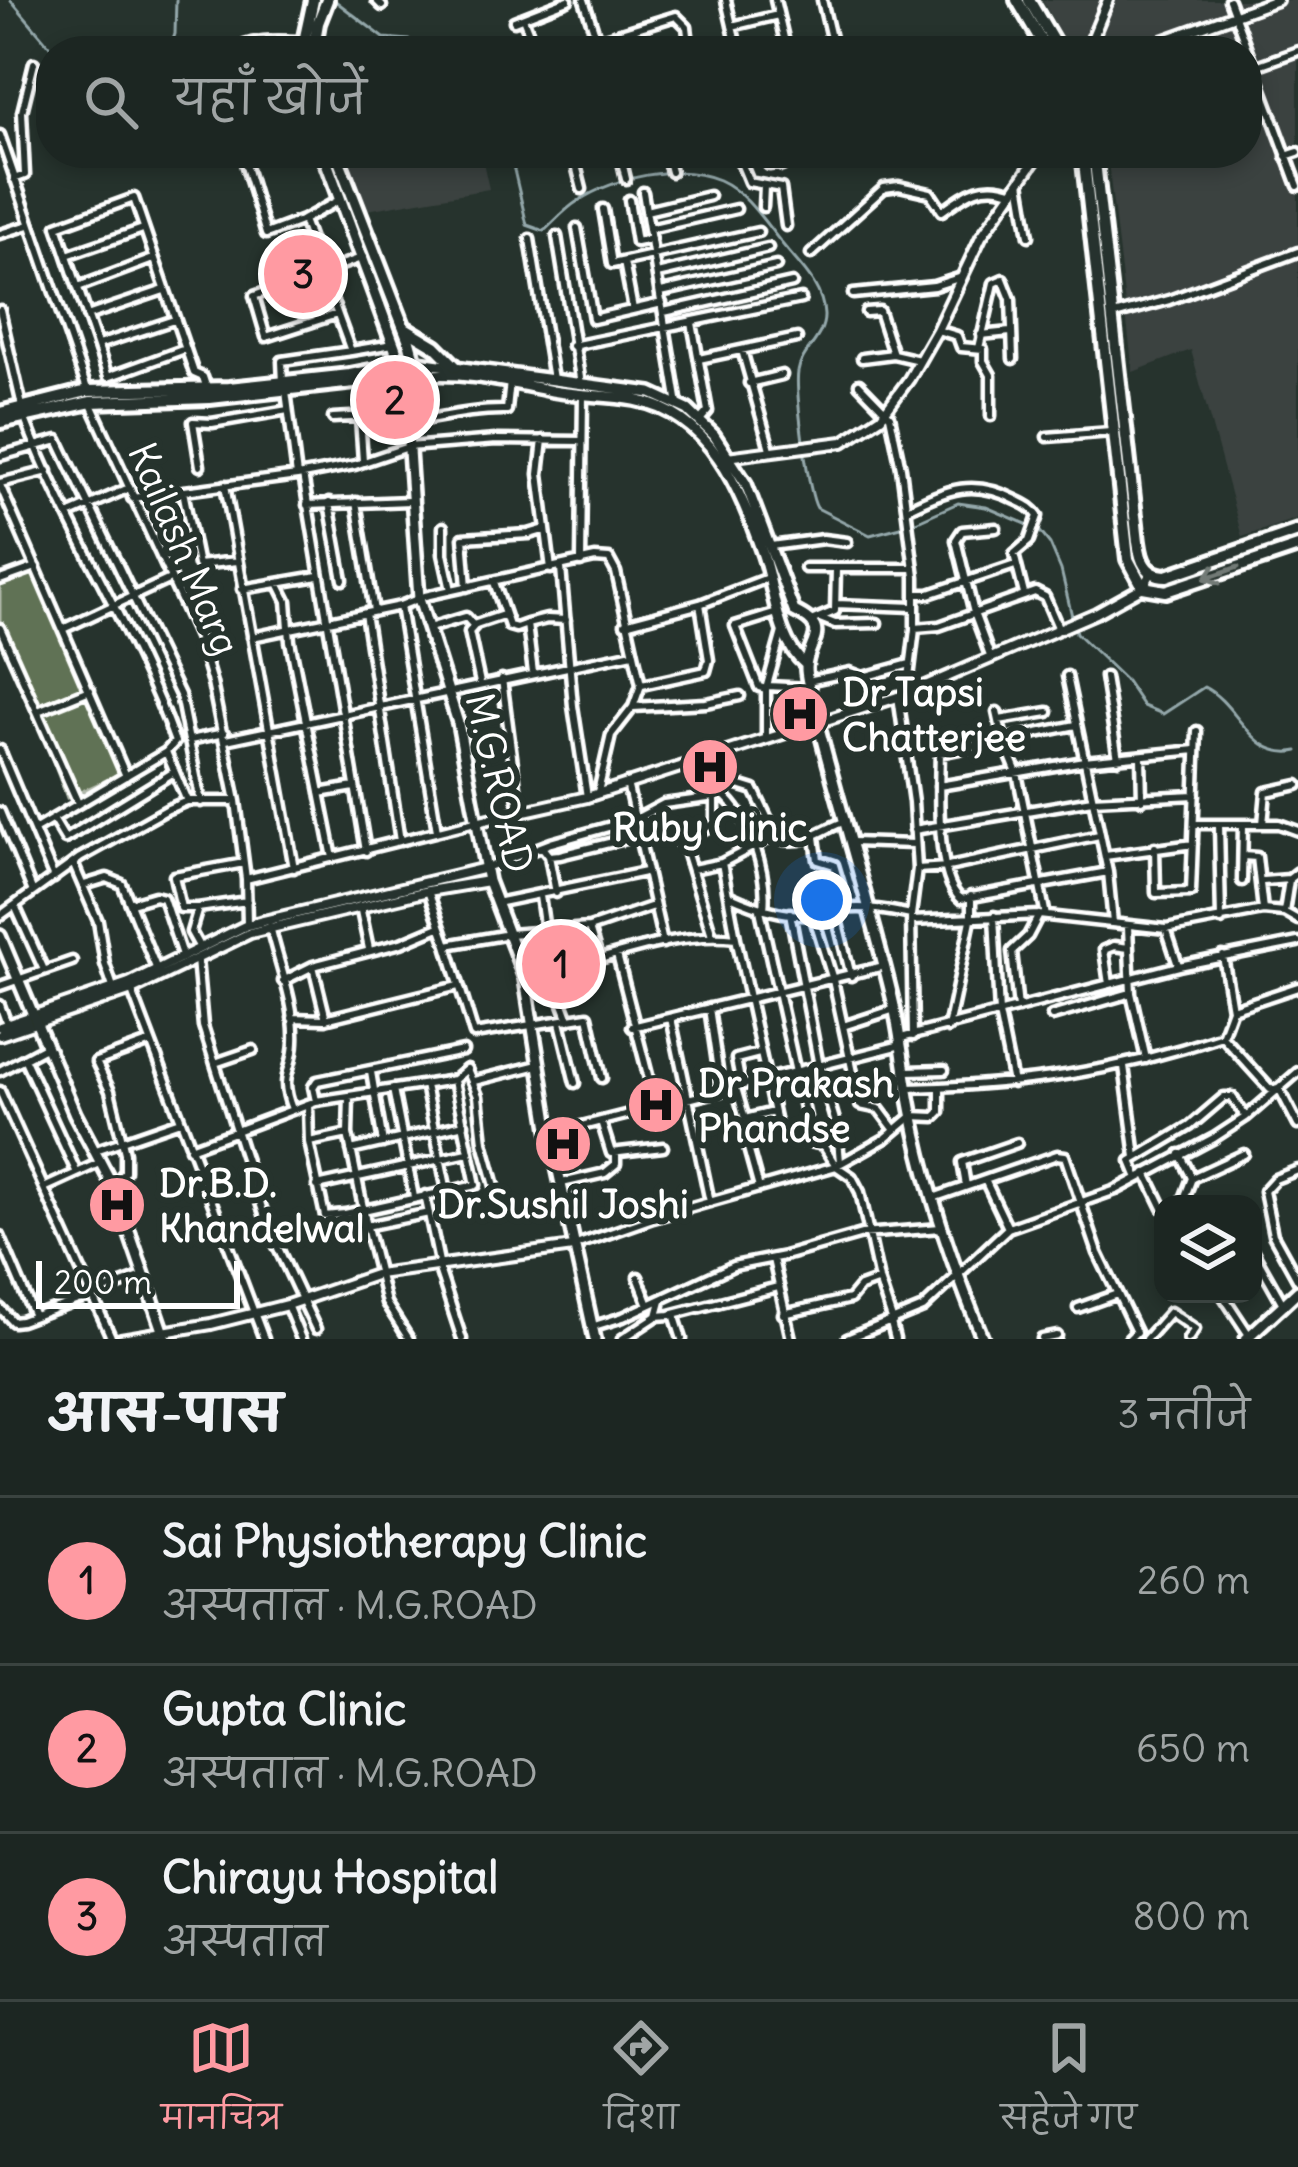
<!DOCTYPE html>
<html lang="hi">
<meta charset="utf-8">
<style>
body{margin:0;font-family:Delius,"Playpen Sans Deva",sans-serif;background:#252e2a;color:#f1f3f6}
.controls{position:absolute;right:36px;bottom:36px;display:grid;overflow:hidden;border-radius:24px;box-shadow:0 6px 18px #0003}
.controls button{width:108px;height:108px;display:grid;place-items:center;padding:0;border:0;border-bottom:3px solid #3a4340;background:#1c2622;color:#f1f3f6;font:60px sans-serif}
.scale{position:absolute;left:36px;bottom:30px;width:204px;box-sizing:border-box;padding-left:12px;border:6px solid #fff;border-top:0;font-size:33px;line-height:42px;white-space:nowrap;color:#fff;-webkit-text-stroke:9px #26332d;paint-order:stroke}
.you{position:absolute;left:822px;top:900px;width:42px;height:42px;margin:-30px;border:9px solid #fff;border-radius:50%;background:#1a73e8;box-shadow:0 0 0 18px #1a73e833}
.badge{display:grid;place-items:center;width:78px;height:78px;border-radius:50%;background:#ff9aa2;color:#111;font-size:39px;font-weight:700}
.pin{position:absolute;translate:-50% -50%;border:6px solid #fff;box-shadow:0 3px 12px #0006}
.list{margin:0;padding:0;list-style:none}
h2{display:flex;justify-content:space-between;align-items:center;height:156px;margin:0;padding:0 48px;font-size:51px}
h2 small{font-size:39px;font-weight:400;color:#a0a5a5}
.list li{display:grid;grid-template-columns:78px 1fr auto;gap:36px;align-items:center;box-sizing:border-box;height:168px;padding:0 48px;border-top:3px solid #3a4340}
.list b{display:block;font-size:45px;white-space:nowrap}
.list p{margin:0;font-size:39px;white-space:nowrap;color:#a0a5a5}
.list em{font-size:39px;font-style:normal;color:#a0a5a5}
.icon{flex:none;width:66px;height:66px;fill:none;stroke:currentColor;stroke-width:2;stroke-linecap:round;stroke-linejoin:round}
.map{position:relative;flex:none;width:1298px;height:1339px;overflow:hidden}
.search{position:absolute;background:#1c2622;box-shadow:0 6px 18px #0003;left:36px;right:36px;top:36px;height:132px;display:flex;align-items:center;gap:30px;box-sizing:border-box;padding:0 42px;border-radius:48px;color:#a0a5a5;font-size:45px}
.sheet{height:660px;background:#1c2622}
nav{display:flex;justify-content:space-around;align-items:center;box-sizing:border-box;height:168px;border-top:3px solid #3a4340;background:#1c2622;font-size:33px;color:#a0a5a5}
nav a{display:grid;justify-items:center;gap:6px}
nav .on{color:#ff9aa2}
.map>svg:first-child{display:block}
.built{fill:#3b4240}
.green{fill:#617255;stroke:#b0b8aa;stroke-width:3}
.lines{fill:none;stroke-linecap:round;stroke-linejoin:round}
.stream{stroke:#94a8ab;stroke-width:3}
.minor-casing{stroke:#fff;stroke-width:15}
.tertiary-casing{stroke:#fff;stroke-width:16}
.secondary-casing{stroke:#fff;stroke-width:18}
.primary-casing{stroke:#fff;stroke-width:20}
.minor{stroke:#26332d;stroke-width:6}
.tertiary{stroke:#26332d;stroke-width:8}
.secondary{stroke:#26332d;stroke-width:9}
.primary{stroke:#26332d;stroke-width:10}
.oneway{stroke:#727a76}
.labels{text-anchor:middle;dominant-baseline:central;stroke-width:12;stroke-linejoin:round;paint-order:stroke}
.street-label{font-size:39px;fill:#fff;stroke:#26332d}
.poi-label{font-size:39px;font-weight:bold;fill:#fff;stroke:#26332d;text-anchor:start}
</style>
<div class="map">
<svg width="1298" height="1339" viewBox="0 0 1298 1339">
<rect width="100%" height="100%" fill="#26332d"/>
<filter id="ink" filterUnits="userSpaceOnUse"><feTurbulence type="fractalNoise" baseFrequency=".00833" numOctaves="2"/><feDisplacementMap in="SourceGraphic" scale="24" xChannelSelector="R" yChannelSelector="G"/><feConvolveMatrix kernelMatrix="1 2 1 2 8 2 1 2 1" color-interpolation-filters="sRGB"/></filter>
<g filter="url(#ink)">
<path class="built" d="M1042,0h61l-21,51h-12z
M1114,0h184v518l-56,19 -51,-187 -58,22 -26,-219h140v-102h-150z
M338,153h143l8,36 -128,22z"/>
<path class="green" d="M38,567l81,207 -52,24 -67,-176v-42z"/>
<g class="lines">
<path class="stream" d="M11,0l43,51
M334,0l50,38 26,2 7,11
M169,51l6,-17 1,-34
M510,153l17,72 17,6c11,-10 21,-22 34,-30 36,-23 100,-39 141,-21 27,12 46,43 64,65 17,21 40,41 41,70 1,23 -23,36 -26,57 -3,18 10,121 19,136l53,27 39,-10 49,-22 28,4 52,22 12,15 11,26 15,63 50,48 17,25 20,8 41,-27c35,17 47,74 94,64"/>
<defs>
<path id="minor" d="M376,0l6,6
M584,0l13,40
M726,0l12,51
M775,0l12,51
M822,0l12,51
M1229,0l69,186
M523,18l13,33
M514,21l54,-21
M732,26l46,-11
M634,30l7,21
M233,51c19,-14 47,-10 71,-10
M562,51l114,-35 11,11 3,24
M1253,67l45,-16
M0,135l87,254
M242,153l24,81 37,-14 19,52 42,-15
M573,153l9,36
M620,153l6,26
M666,153l5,19
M737,153l12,29 32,6 5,38
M779,153l3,13
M1286,156l12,-4
M769,165l52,-8v-4
M14,179l11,-4 -3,-63 12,-49
M1020,182l9,54
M643,192l35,213
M629,200l7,42 15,-3
M763,207l1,-21
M603,209l9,55 146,-32
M646,211l63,-15
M303,220l38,-21
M577,228l16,91 69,-16
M649,229l87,-20
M0,234l29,-9
M557,236l24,148
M530,239l23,140
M811,254l73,-66 15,-2 31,7 12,18c25,-18 40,-31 72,-19
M67,255l76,-26
M624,262l9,47
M657,274l111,-26
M78,287l75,-28
M661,292l115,-26
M853,294l81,-8 28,-9
M0,310l22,96
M664,312l128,-29
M866,312l13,-1 14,43
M337,314l-71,23 -12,-41 68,-24 29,79 42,-7
M1114,315l55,-15 129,-48
M87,316l77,-26
M692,323l16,88 -7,8
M937,330l20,6 4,11 22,2v12l8,14v41
M981,335l29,-3
M98,345l76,-25
M572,346l229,-47
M979,348l15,-65 9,-4 8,20 2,60
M185,349l-77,28 -51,-151 77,-28 60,175 9,4 4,12
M742,350l28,99
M862,358l31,-4 26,6
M699,359l98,-21
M283,383l-1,-22 69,-10
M749,383l33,-8
M859,384l31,32 11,52 14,109v52l-8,65
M286,391l11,85
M90,402l109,237 13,44 24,118 10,78 1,45
M360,417l3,44
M333,418l71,-4
M25,419c42,111 110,211 150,323l-9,10 -132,78
M405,423c34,-5 68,-14 102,-13l3,-29
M1047,437l64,-5
M543,440l-4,34 12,95
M0,456l58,-16 122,255 21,107
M200,466l-7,-44 19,1 76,-13
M303,475l63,376
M0,483l48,-12
M0,485l126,291
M225,485l69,383
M183,491l15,74 40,-4
M132,498l165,-22 58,-11 53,-18 88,-7 86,1
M356,502l18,109
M329,503l14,77
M307,505l103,-4
M907,509c42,-20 66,-31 109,-9 10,5 16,7 22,16l-9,25 -15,13 10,40
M68,515l61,-27
M443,527v27l8,36
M771,546l52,-7 24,3
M581,562l2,-167
M561,568l12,138 14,91
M805,568h109
M0,580l36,-13
M494,582l15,44 7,2 11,-4 6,49
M278,583l9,18 3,40 43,217
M467,587l-4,-49 66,-4 17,-5
M242,589l76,-13
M915,594h14l86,-29
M836,604l78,3
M400,606l37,225
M365,613l35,228
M820,618l15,6 42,-1
M811,621l24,-10 1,-42
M527,624l20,-5 19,1
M625,624l75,-20 70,-27
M0,628l78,175
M65,628l105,-49
M429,628l37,-11 7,8
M915,628l24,-2 96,-34 10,5 13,30
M252,637l148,-31 25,-10 170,-38 14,1 7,13 25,113 -8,22 -22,28 -13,57
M990,656l-16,-43 -18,-73 6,-9 34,-3
M1067,676l41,196 5,51
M1105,677l13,82
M502,679l17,131
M808,681l42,-9 13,5 47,-13
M480,683l-11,-51 7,-8 27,-9
M642,685l64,-14 3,-11 -9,-56
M767,686l42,2
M766,689l-7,-2 -24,-61 42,-13
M898,696l15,106 4,67 -6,46 2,121
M633,707l73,-4 34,-7
M38,711l52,-21
M997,712l6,27 14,34 29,143
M999,720l49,-8
M1076,725l-136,28c-1,33 -5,126 21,146l147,-27
M766,739v-50l16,-57
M190,740l34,-7
M226,740l407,-87
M0,750l54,128
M166,752l21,49
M1141,757l1,43
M707,758l12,21 35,11 15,31 15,19c25,4 40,-12 62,-19
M627,783l36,160
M939,786l145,-25 112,-11
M320,793l34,-6
M721,793c29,24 47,79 43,116
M0,812l33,80
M53,819l12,20 109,-67
M1195,824h84l19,7
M1263,824l3,-32 32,-7
M1219,825l2,95
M914,830l178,-30 103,-5
M815,837l3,23 16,5 13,43
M681,842l34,-19v-26l13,-13
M852,842l62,2
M542,847l7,9 11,-1 106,-26 19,19 27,87
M1155,847l1,46 35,-1 6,-161
M549,856l7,37
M1105,856l88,-12
M1243,856l14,1 6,53
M73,863l25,58 7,43 9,26
M722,863l14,75
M486,868l65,-25 85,-24 28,-15 51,-7
M693,869l29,-6 55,-29
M917,869l31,-2 151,-32
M246,879l229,-57
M1242,881l1,-57
M1263,881l26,-2 9,-7
M84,885l23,-7 15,6 35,86
M428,891l19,54 62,-11 80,-6 64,-22
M728,895c26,12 55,22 85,20 10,0 20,-4 29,-6 23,-3 46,1 69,6
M540,896l11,76 18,48
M131,903l24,-7 8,2 20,60
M496,903l149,-31
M360,906l9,43
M16,908l28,62
M198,908l49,-7
M760,910l51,230
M835,911l16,65
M1284,912l5,-32
M790,913l29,153 18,61 3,35
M813,915l20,65 27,125 19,4 15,20
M0,916l80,-58 88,-49 19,-8h49
M994,916l5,98 14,69
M912,921l127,-6 127,14 97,-19 21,2 14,8
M270,926c8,36 26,79 24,116 -1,31 -16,31 -2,67
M1128,927l3,66 15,66
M589,928l9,30
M1166,929l12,36
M447,945l27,89 114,-18 14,62
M200,948l-9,-16 7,-24h-17l-7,-32 70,-13
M617,955l39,151
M1223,956l9,53
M197,959l6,67 40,126 26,77 47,100
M313,966l13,53
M527,978c69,-13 138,-48 209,-40l41,189 11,11 35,7 13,21 16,11 8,15 19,88 14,42
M283,981l30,-15 88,-23 38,-16
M1109,984l-5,-34 10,-4 15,2
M0,986l72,-25
M130,986l134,353
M0,1005l7,19
M709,1008l12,83
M1018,1008l-6,-57 16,-15 11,-21
M1052,1016l79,-23
M292,1018l33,1 133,-33
M671,1018l39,184
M560,1022l15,61
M843,1026l52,-17
M632,1027l252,-61
M948,1028l23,-108v-24
M1222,1036l48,53 10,1 18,35
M901,1038l278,-72 119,-24
M24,1058l53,115
M215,1063l38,-13
M1124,1066l12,91
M0,1071l45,-24
M907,1071l37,-1
M371,1072l12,71
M474,1081l64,-16
M425,1085l22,106
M741,1085l-5,-26 23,-6
M736,1088l9,31 28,-7
M908,1088c114,-3 206,-15 314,-52l10,-27 66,-22
M393,1089l21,108
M0,1091l112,248
M349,1096l-1,38 19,93 19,76 23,36
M316,1101l-3,-14 4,-6 146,-30
M308,1104l1,38 16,74 20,-2 131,-29 -22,-104
M601,1121l10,32 52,-6
M236,1131l80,-30 138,-21 13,-11 11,27 5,46 18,66
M550,1134l351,-89
M746,1141l13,47
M309,1142l39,-8
M190,1148l47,-17
M351,1150l113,-26
M93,1151l87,-30
M1180,1154l12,24 -10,26
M1298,1170l-23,9 -11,12 9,44 25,45
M1146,1173l17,35
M1138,1178l-7,-17 59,-35 34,-29h8l14,20
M1192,1178l52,-24
M985,1180l23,48
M562,1183l43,-10 11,-9v-10
M317,1186l151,-33
M966,1186l-4,-24 55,-19
M114,1187l11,-16v-18l-15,-62 -14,-29 55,-20
M44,1188l55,-25
M425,1195l14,67
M933,1198l124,-43 8,1 33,97 38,79 -7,7
M322,1235l107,-22
M0,1236l34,80
M576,1245l77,-27 183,-52 50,-28 26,-22 23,1 5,-5v-25
M1253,1251l30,53
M773,1259l18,80
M438,1266l24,73
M638,1277l11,28
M1222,1294l27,41
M287,1305l14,34
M0,1308l13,14 8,-1 122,-45
M1078,1308l39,-14
M674,1314l8,25
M783,1314l67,-15 10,-12 19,-7
M657,1316l13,-1 108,-28
M891,1323l4,16
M591,1327l32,-10 110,-51 51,-10 78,-22 79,-6
M622,1339l35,-23 4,-15
M847,1339l76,-31 85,-80 108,-38 98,-52 32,-21 52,-45
M1042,1339l15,-3
M1146,1339l24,-27 25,17 -7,10"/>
<path id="tertiary" d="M1087,51l21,-51
M1134,51l143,-51
M727,457l116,-15 38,-25 28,-38 28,-49 44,-93 59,-84
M476,822l111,-25 320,-103 189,-81 47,-26 8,-14
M0,1027l129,-44 118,-58 239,-57
M0,1035l132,-45 118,-57 178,-42 60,-10
M121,1339l90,-15 76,-19 91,-31 195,-27"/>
<path id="secondary" d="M417,362l234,31 37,17 26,25 32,49 48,127c40,19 13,30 12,57 0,7 2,13 3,20 25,104 58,205 83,309 9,38 12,77 20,116 15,78 41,153 71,226
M404,376l15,223 39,124 30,158 37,97 25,156 45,205
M416,376c46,-6 92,6 136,15 28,5 56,4 83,9 76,15 105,89 128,155 12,35 13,85 42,109
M0,936l75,178 39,74 52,151
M1246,1339l52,-48"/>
<path id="primary" d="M1017,0l30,51
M1029,0l30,51
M302,51l11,-51
M313,51l5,-28 9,-23
M323,153l79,214
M1083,153l45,406 15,28 23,4 132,-44
M1094,153l41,363c4,25 0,60 32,60l131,-45
M405,328l30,18 21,21
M0,413l87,-22 142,-3 121,-13 67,-13
M0,422l91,-20 119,-4 208,-23 -9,-34 -73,-188"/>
</defs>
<use href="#minor" class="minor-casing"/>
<use href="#tertiary" class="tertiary-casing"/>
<use href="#secondary" class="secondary-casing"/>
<use href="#primary" class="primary-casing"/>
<use href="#minor" class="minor"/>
<use href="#tertiary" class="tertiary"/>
<use href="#secondary" class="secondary"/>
<use href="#primary" class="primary"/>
</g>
<defs><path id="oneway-shaft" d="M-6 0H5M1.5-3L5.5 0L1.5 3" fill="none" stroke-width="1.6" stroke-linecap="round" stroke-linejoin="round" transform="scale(3)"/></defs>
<use class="oneway" href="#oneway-shaft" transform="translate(1221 573) rotate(161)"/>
</g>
<defs>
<symbol id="hospital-disc" viewBox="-11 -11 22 22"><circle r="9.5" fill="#ff9aa2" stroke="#26332d"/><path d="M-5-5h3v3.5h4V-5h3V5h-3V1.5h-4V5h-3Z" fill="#111"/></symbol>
</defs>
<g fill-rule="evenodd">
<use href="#hospital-disc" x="767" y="681" width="66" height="66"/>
<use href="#hospital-disc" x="677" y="734" width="66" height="66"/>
<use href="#hospital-disc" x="623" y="1072" width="66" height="66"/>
<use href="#hospital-disc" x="530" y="1111" width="66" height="66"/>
<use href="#hospital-disc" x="84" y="1172" width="66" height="66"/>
</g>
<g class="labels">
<g class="street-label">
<text transform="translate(184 549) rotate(67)">Kailash Marg</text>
<text transform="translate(499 783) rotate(77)">M.G.ROAD</text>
</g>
<g class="poi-label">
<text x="842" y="692">Dr Tapsi<tspan x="842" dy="45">Chatterjee</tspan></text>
<text x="710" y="827" text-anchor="middle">Ruby Clinic</text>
<text x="698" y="1083">Dr Prakash<tspan x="698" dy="45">Phandse</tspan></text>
<text x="159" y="1183">Dr.B.D.<tspan x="159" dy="45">Khandelwal</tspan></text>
<text x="563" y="1204" text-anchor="middle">Dr.Sushil Joshi</text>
</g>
</g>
</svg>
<div class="controls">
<button><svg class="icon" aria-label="layers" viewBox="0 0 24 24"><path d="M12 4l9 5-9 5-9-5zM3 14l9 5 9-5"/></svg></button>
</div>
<div class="scale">200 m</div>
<div class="you"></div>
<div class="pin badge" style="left:561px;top:964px">1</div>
<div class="pin badge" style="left:395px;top:400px">2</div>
<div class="pin badge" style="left:303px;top:274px">3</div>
<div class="search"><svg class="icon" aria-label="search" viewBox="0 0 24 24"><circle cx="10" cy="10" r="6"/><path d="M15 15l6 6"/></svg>यहाँ खोजें</div>
</div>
<section class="sheet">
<h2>आस-पास<small>3 नतीजे</small></h2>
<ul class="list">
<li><span class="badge">1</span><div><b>Sai Physiotherapy Clinic</b><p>अस्पताल · M.G.ROAD</p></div><em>260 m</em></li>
<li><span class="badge">2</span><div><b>Gupta Clinic</b><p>अस्पताल · M.G.ROAD</p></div><em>650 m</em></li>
<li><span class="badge">3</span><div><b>Chirayu Hospital</b><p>अस्पताल</p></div><em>800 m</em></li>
</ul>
</section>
<nav>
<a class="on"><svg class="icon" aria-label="map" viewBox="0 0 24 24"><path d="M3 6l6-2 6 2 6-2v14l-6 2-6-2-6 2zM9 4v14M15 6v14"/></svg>मानचित्र</a>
<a><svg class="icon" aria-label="directions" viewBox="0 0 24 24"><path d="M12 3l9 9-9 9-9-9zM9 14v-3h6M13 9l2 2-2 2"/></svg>दिशा</a>
<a><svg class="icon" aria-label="saved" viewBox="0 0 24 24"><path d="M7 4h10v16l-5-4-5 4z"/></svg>सहेजे गए</a>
</nav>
